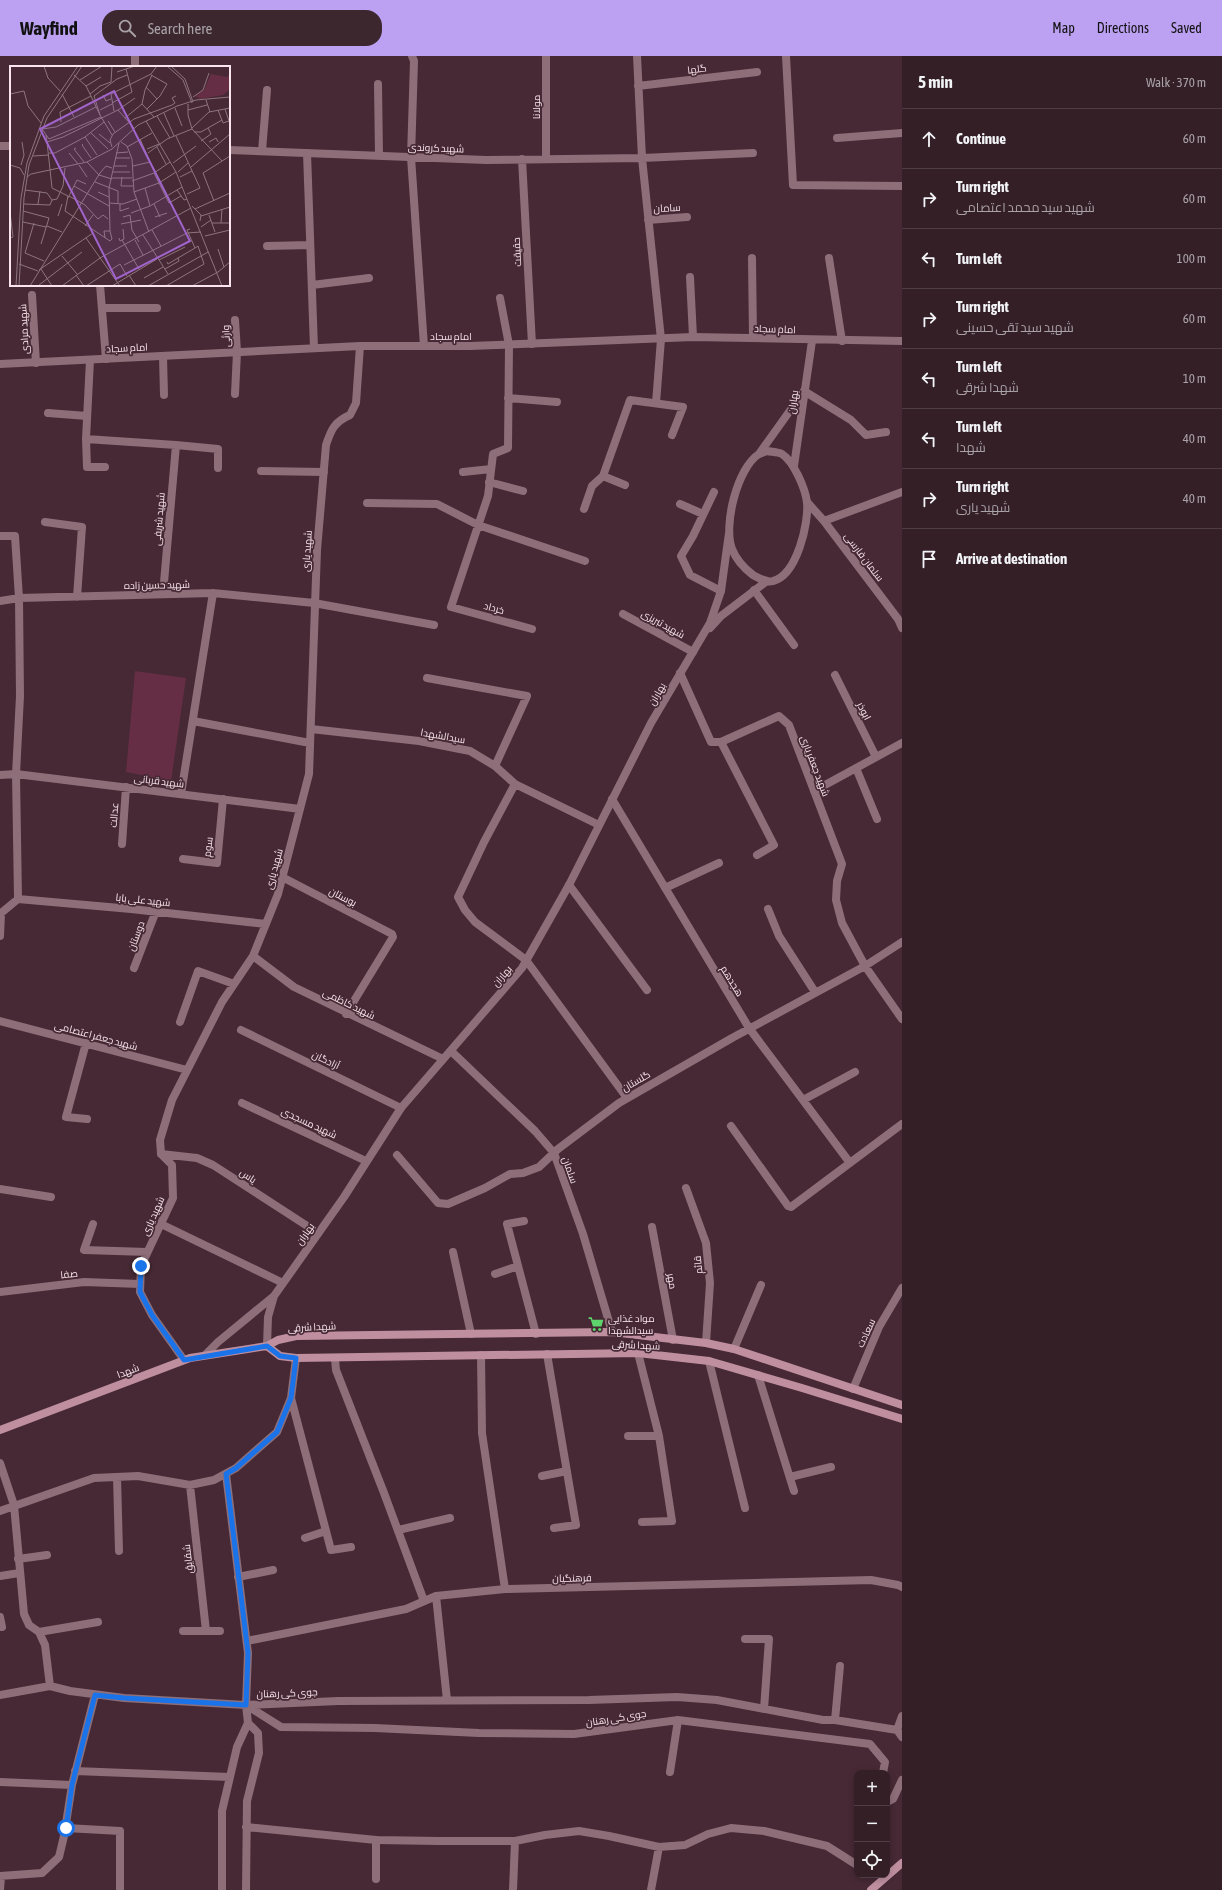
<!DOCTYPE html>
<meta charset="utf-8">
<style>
body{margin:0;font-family:"Asap Condensed",Cairo,sans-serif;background:#3c272f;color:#f1f3f6}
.controls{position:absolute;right:12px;bottom:12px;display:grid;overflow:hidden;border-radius:8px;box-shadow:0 2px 6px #0003}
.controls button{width:36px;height:36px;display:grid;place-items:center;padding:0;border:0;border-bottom:1px solid #4e3d44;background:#341f27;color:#f1f3f6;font:20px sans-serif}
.stop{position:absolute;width:12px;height:12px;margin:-9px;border:3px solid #1a73e8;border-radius:50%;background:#fff}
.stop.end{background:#1a73e8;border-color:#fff;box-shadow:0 1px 4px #0008}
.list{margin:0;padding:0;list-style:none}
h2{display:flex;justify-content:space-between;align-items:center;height:52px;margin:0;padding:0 16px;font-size:17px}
h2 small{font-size:13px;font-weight:400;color:#a9a2a7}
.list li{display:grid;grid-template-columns:26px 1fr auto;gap:12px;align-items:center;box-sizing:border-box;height:60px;padding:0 16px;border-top:1px solid #4e3d44}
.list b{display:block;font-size:15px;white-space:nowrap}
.list p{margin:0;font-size:13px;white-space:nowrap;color:#a9a2a7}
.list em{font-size:13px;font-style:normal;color:#a9a2a7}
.icon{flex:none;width:22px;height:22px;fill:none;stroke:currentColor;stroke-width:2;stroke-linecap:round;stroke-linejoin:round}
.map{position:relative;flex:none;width:902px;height:1834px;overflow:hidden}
header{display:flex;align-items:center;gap:24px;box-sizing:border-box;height:56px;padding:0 20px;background:#bca0f2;color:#111}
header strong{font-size:19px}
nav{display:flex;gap:22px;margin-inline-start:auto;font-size:14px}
.search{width:280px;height:36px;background:#3c272f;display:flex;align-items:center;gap:10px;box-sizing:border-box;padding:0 14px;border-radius:16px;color:#a9a2a7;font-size:15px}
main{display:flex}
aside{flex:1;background:#341f27}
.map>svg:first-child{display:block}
.park{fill:#652e44}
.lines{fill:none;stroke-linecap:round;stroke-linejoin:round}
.service{stroke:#8d6e79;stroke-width:8}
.minor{stroke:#8d6e79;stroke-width:8}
.tertiary{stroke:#8d6e79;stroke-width:8}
.secondary{stroke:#bf8fa0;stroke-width:8}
.route{stroke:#1a73e8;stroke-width:5}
.labels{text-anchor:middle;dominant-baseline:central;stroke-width:3.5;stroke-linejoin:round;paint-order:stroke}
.street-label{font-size:10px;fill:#f9e5eb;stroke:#462934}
.poi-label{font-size:10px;fill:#f9e5eb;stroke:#462934;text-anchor:start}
.inset-road{fill:none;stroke:#8e747d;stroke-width:1}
.view{fill:#a164cc;fill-opacity:0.15;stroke:#a164cc;stroke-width:2}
.inset-edge{fill:none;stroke:#f9e5eb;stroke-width:2}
</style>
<header>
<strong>Wayfind</strong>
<div class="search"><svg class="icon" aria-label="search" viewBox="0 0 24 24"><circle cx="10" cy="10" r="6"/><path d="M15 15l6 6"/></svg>Search here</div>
<nav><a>Map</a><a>Directions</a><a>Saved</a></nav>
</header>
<main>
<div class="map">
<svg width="902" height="1834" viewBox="0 0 902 1834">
<rect width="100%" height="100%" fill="#462934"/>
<path class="park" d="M135,615l51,7 -15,103 -45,-9z"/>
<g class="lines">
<path class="service" d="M398,1474l52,-12
M305,1482l21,-7
M18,1503l29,-4
M376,1823v-39"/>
<path class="minor" d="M412,0l2,5 -3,96 13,189
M637,0l5,102 19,181 -5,64
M786,0l7,129 109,1
M135,11v-11
M378,28l1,72
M638,30l119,-14
M837,82l65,-5
M0,90h11
M229,94l257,10 156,-2 111,-5
M262,95l5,-61
M307,97l7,195
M522,103l10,185
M546,103v-103
M648,164l39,-3
M267,190l43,-1
M752,202l1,80
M829,202l13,83
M690,221l3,60
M100,229l6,74
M312,229l57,-7
M32,239l4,68
M500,242l9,47 -1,103 -15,6 -5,42 -37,111 81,22
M102,252h55
M163,300l1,39
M90,304l-4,79 1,28h18
M804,335l47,29 15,15 20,-3
M235,338l2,-42 -2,-32
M508,342l49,4
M48,357l39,3
M86,383l90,6 42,4v19
M261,415l63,1
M463,416l28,-3
M603,420l22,9
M489,426l34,9
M714,436l-21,44 -12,20 9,19 31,16
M807,446l17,19 74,98 4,9
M367,447l70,1 41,21 107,36
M680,448l23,10
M584,453l8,-23 11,-10 27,-76 53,7 -11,28
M824,465l78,-29
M45,466l37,5 -5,70
M0,480h15l4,62 1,98 -4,78 2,125 -18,15
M754,534l40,55
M163,538l13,-149
M0,545l19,-3 194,-5 101,10 120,22
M623,558l70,38
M680,617l31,69h10l58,-26 10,9 53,139 -5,17 -1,19 6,23 23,43 37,53
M835,619l41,82
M427,622l100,18 -32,70
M193,665l117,22
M311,673l108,12 51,10 25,15 20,18 84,41
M721,686l53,103 -17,10
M856,712l21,51
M0,719l16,-1 284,35
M515,728l-31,58 -26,55 7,13 10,12 51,38 101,138
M814,735l88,-48
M181,738l32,-201
M612,743l137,229 101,135
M122,788l4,-57
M183,803l34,4 6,-64
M282,821l110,57 1,3 -47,77
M569,829l78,105
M665,832l54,-25
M18,843l113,10 135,15
M768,853l11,27 36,56
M0,880l1,-22
M253,900l41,31 149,72
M134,912l22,-57
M0,965l187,49
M180,966l18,-51 36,13
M241,974l160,78
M86,987l-20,74 21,2
M451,995l84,80 19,22 29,81 29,98
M803,1044l52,-28
M242,1047l124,58
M731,1070l57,80 3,1 111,-83
M161,1098l36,4 16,7 105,68
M397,1099l41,48 10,1 37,-16 25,-14 13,-1 16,-6 19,-18 61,-46 113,-65 133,-72 37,-24
M686,1132l20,55 4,40 -4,60
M0,1133l51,8
M524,1165l-17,3 29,110
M93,1168l-9,26 63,2
M161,1168l122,59
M652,1171l21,113
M453,1196l18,82
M495,1218l23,-8
M0,1236l84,-10 56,2
M734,1293l27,-64
M638,1297l21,83 13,85 -30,1
M547,1298l29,171 -22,3
M481,1299l1,78 23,156
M335,1303l1,11 48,123 40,108
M184,1304l-32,-45 -12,-23 1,-26 32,-68 -1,-33 -11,-11 -1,-14 12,-40 50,-98 31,-46 25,-62 31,-120 8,-224 9,-105c5,-15 8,-23 24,-30l6,-12 4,-57
M709,1305l36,147
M758,1319l36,116
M853,1333l26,-62 23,-39
M291,1342l40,152 20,-3
M628,1380h31
M0,1407l14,42 10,109 5,11 10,7 6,13 5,41
M542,1420l25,-5
M117,1421l2,74
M790,1421l41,-10
M190,1429l16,146
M0,1455l94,-33 44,-2 52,9 24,-5 22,-12 41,-36 14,-34 5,-40
M0,1520l19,-3
M238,1521l35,-7
M436,1540l11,104
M0,1561l2,10
M183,1575h37
M39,1576l59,-10
M745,1583h24l-5,70
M247,1585l159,-32 30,-13 69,-7 366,-9 27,5 4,2
M0,1639l50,-9 20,5 54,7 122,7 92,-4 251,-1 88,-3 40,3 106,20h12l62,10 5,7
M246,1649l35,22 94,1 104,5 95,1 104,-14 192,24 15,18 -2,11
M835,1664l5,-54
M897,1674l5,-14
M75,1715l155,6
M670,1716l8,-52
M0,1726l72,3
M887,1746l6,-3 9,-19
M246,1771l130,13 63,1h76l30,-6 34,-4 30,5 50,11 26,-2 23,-11 23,-6 33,3 63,15 30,19
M66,1772l54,3v59
M0,1820l42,-3 17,-16 5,-21 8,-51 23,-90
M0,1834l1,-14
M222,1834v-79l15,-64 11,-24 -2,-18 2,-52 -22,-179
M246,1834l1,-89 12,-48 -1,-20 -10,-10
M513,1834l2,-49
M651,1834l8,-43"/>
<path class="tertiary" d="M0,308l360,-18h110l223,-9 209,4
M767,395c5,1 11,1 15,3 12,8 23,34 25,48 2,21 -10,73 -34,79 -7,2 -14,-3 -20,-6 -8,-6 -17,-16 -21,-26 -9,-23 5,-81 27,-95 2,-1 6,-2 8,-3z
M759,398l45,-63
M794,410l18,-125
M710,572l11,-12 46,-35
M267,1290l1,-29 6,-21
M205,1299l13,-13 56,-46 70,-99 57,-89 121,-140 47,-83 82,-162 59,-100 11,-32 8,-58"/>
<path class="secondary" d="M267,1290l13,10 16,2 342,-5 71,8 93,27 100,31
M0,1374l190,-72 77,-12 11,-6 18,-4 316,-4 94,11 28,6 168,56
M871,1834l31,-27"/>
</g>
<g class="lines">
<path class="route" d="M66,1772l6,-43 23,-90 29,3 122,7 2,-52 -22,-179 10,-6 41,-36 14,-34 5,-40 -16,-2 -13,-10 -83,14 -32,-45 -12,-23 1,-26"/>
</g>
<defs>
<symbol id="supermarket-bare" viewBox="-9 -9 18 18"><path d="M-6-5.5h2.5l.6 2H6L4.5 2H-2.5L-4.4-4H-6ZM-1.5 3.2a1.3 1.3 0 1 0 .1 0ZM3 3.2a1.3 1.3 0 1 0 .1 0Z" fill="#5dd56c" stroke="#462934" stroke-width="2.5" paint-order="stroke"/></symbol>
</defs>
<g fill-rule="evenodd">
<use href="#supermarket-bare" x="585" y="1257" width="22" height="22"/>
</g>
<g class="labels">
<g class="street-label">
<text transform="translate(697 13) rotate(-7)">گلها</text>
<text transform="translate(536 51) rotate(-90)">مولانا</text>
<text transform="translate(436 92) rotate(2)">شهید کروندی</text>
<text transform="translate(667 152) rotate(-3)">سامان</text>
<text transform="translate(517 196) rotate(-93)">حقیقت</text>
<text transform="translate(24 273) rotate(-93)">شهید مرادی</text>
<text transform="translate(775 273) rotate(2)">امام سجاد</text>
<text transform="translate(226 280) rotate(-93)">وارثی</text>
<text x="451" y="280">امام سجاد</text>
<text transform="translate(127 292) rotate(-3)">امام سجاد</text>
<text transform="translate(793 346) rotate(-82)">بهاران</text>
<text transform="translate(159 463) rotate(-85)">شهید شریفی</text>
<text transform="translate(307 495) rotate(-86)">شهید یاری</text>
<text transform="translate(864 501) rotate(53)">سلمان فارسی</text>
<text transform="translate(157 529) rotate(-1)">شهید حسین زاده</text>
<text transform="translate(494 552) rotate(15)">خرداد</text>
<text transform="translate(663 568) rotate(29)">شهید تبریزی</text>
<text transform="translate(657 638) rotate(-60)">بهاران</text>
<text transform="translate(864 655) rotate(63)">ابوذر</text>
<text transform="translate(443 680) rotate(10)">سیدالشهدا</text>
<text transform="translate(815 710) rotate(69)">شهید جعفر یاری</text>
<text transform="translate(159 725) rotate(7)">شهید قربانی</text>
<text transform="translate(114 759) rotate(-86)">عدالت</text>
<text transform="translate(208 791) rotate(-83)">سوم</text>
<text transform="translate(274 813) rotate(-75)">شهید یاری</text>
<text transform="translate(343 841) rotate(27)">بوستان</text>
<text transform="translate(143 844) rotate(6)">شهید علی بابا</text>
<text transform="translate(136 880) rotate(-69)">دوستان</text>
<text transform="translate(502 920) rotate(-49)">بهاران</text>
<text transform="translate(732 925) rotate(59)">هجدهم</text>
<text transform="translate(349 948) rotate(26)">شهید کاظمی</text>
<text transform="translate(96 980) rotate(15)">شهید جعفر اعتصامی</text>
<text transform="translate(326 1004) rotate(26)">آزادگان</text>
<text transform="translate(636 1025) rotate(-30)">گلستان</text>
<text transform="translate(309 1067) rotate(25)">شهید مسجدی</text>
<text transform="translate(570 1114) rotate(70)">سلمان</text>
<text transform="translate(248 1120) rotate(33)">یاس</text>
<text transform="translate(153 1160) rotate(-66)">شهید یاری</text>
<text transform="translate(305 1178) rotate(-55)">بهاران</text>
<text transform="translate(698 1209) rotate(-96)">قائم</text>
<text transform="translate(69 1218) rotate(-6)">صفا</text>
<text transform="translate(672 1225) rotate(80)">مهر</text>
<text transform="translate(312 1271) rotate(-3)">شهدا شرقی</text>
<text transform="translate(866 1277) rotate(-65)">سعادت</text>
<text transform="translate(636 1289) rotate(3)">شهدا شرقی</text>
<text transform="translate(128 1315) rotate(-21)">شهدا</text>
<text transform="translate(188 1503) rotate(-96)">شقایق</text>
<text transform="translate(572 1522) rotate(-1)">فرهنگیان</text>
<text transform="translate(287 1637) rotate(-2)">جوی کی رهنان</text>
<text transform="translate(616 1662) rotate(-9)">جوی کی رهنان</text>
</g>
<g class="poi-label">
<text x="608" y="1262">مواد غذایی<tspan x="608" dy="12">سیدالشهدا</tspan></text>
</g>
</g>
<g transform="translate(10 10)">
<rect width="220" height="220" fill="#462934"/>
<path d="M201,8l16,3 3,-3v15l-7,6 -23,4 -5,-3 9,-6z" fill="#652e44"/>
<path class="inset-road" d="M34,0l4,12 12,13M157,0l16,14 9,23M161,0l14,13 8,23M107,6l18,-6M64,9l12,11 4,8M70,14l22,-14M76,20l15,-9M136,21l11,12M0,28l14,-3 4,15 13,17M52,28l12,23M93,29l3,6 5,-2M183,31l10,-7 6,-17M196,34l4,12M102,37l20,-11 -6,-23M132,38l12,13M178,38v11l4,14 30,32M165,42l7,18M137,43l13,-13 7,-12 -16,-9M215,43l5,15M90,44l12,-6M108,44l16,18M178,44l19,-5M208,44l5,13 6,-2M104,45l-3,-17 40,-20 6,-8M154,47l10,23M90,49l-10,-21 10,-8 11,-4 1,-16M147,50l13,22M115,52l17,-14 3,-14 7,-15M98,55l7,11M136,55l30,51 46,114M51,56l-1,-10 31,-16M182,62l17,-16 21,-4M32,63l7,10 52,-22M32,63l14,-2 40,-20M184,66h7l21,-12M81,67l17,16M89,68l11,9M36,69l1,7 16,-5 55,-27 17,-12M102,69l-12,-20 -6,-19 23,-17 10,-4M166,70l24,52 -13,6M75,71l12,18M130,73l14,32M191,75l10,-7 -3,-6M37,76l5,46 16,8 -3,15 45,30 2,-2 -2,-8h-6l1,7M111,76l6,4 5,13 2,33 15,40M199,76l7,-4 2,4M73,78l-1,1 9,13M102,81l-2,-7 3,-6 21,-15 38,-14 3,-2 -3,-5 4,-2M117,81l25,-14M147,81l9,17M66,82l-2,1 10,13M137,83l12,-5M39,87h6l30,-16 19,-15M59,87l9,11M106,87l12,-1M138,87l19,-14 25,-10M23,90l16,-1M105,92h15M77,96l12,13 13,4M163,97l23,-17M0,99l10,3 4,7M11,99l3,-10 -2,-13M69,99l8,12M104,100h13M123,100l17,-4M181,101l39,-33M103,106h17M168,106l10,-9M144,107l15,30 12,-7M17,111l4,-3 56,-12 25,-13 26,-24 39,-19 19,-6 34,-3M112,111l-1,9h12M170,111l12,-6M102,112h20M122,115l22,-8 16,-11M85,116l23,9v12M64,120l35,20M135,122l5,18M167,124l7,10 3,-1M88,126l11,5M124,126l25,-9 17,-11M59,130l16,9 13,14 5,-4 5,4M58,132l9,-18 9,4M42,134l5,-1 6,-13 2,-18M204,135l-11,-28 27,-17M99,137l14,1 14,-5M14,138l26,1 2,-5 -5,-7 -22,-3M28,138l2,-13M110,138v7l9,-3M144,138l6,13M182,140l9,9 -1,6M185,143l35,-16M13,145l26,7 -8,26M0,146l3,25 -3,1M121,147l19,-7 32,-19M199,149l6,17M48,150l4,-12M191,150l29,-9M113,151l7,-2 2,15 7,12M145,151l12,-4M13,156l23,5M24,157l-9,30 19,8M202,157h18M211,157l1,-14M111,158l20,-4M37,160l15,6M75,160l8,-11M191,161l10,-7M142,164l9,16M100,165l-1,-43 10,-45M133,169l25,39M195,170l25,-6M76,172l34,48M109,172l1,3 4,-2 -1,-10M112,174l17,29M125,174l8,15M208,183l6,18M52,190l15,18M149,194l26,-13M157,196l1,2 10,-6M9,198l19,7M114,199l63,-32 14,-1M31,203l11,17M155,203l14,-8 -1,-3 17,-10 -8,-18 3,-1M29,204l54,-37M66,209l8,11M119,209l7,11M134,212l19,-11M29,219l43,-33M6,220l5,-88 6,-35 17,-47 34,-50M9,220l5,-88 5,-33 18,-47 35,-52M20,220l70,-113 6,-7 6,2M52,220l38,-28 91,-50M76,220l34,-22 7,12M102,220l45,-27M138,220l60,-34M156,220l38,-22 -6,-18 -3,2M182,220l26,-14 12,-10"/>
<path class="view" d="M104,25l76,150 -74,38 -76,-150z"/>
<rect width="220" height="220" class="inset-edge"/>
</g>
</svg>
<div class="controls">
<button>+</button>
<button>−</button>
<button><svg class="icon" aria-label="locate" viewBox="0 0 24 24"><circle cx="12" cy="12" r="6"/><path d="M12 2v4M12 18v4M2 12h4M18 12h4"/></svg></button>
</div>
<div class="stop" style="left:66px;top:1772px"></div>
<div class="stop end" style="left:141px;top:1210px"></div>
</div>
<aside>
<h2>5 min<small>Walk · 370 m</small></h2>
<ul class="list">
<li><svg class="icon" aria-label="ahead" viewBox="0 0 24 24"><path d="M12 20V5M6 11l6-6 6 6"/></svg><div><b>Continue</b></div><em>60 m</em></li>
<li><svg class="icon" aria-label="right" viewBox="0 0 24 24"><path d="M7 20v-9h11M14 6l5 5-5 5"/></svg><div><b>Turn right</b><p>شهید سید محمد اعتصامی</p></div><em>60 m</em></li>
<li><svg class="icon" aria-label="left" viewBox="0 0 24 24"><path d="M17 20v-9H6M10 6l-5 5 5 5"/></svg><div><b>Turn left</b></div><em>100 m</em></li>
<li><svg class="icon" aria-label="right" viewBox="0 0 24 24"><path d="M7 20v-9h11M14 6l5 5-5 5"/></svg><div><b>Turn right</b><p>شهید سید تقی حسینی</p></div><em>60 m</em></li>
<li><svg class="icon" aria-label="left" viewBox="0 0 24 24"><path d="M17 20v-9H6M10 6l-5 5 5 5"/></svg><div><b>Turn left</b><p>شهدا شرقی</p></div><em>10 m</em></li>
<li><svg class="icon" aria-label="left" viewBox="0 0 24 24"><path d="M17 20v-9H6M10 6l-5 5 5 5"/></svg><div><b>Turn left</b><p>شهدا</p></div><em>40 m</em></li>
<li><svg class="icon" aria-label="right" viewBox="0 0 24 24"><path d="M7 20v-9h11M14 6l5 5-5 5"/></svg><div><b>Turn right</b><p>شهید یاری</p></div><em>40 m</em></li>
<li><svg class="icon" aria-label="arrive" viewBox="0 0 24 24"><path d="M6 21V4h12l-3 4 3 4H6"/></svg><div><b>Arrive at destination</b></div></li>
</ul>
</aside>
</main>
